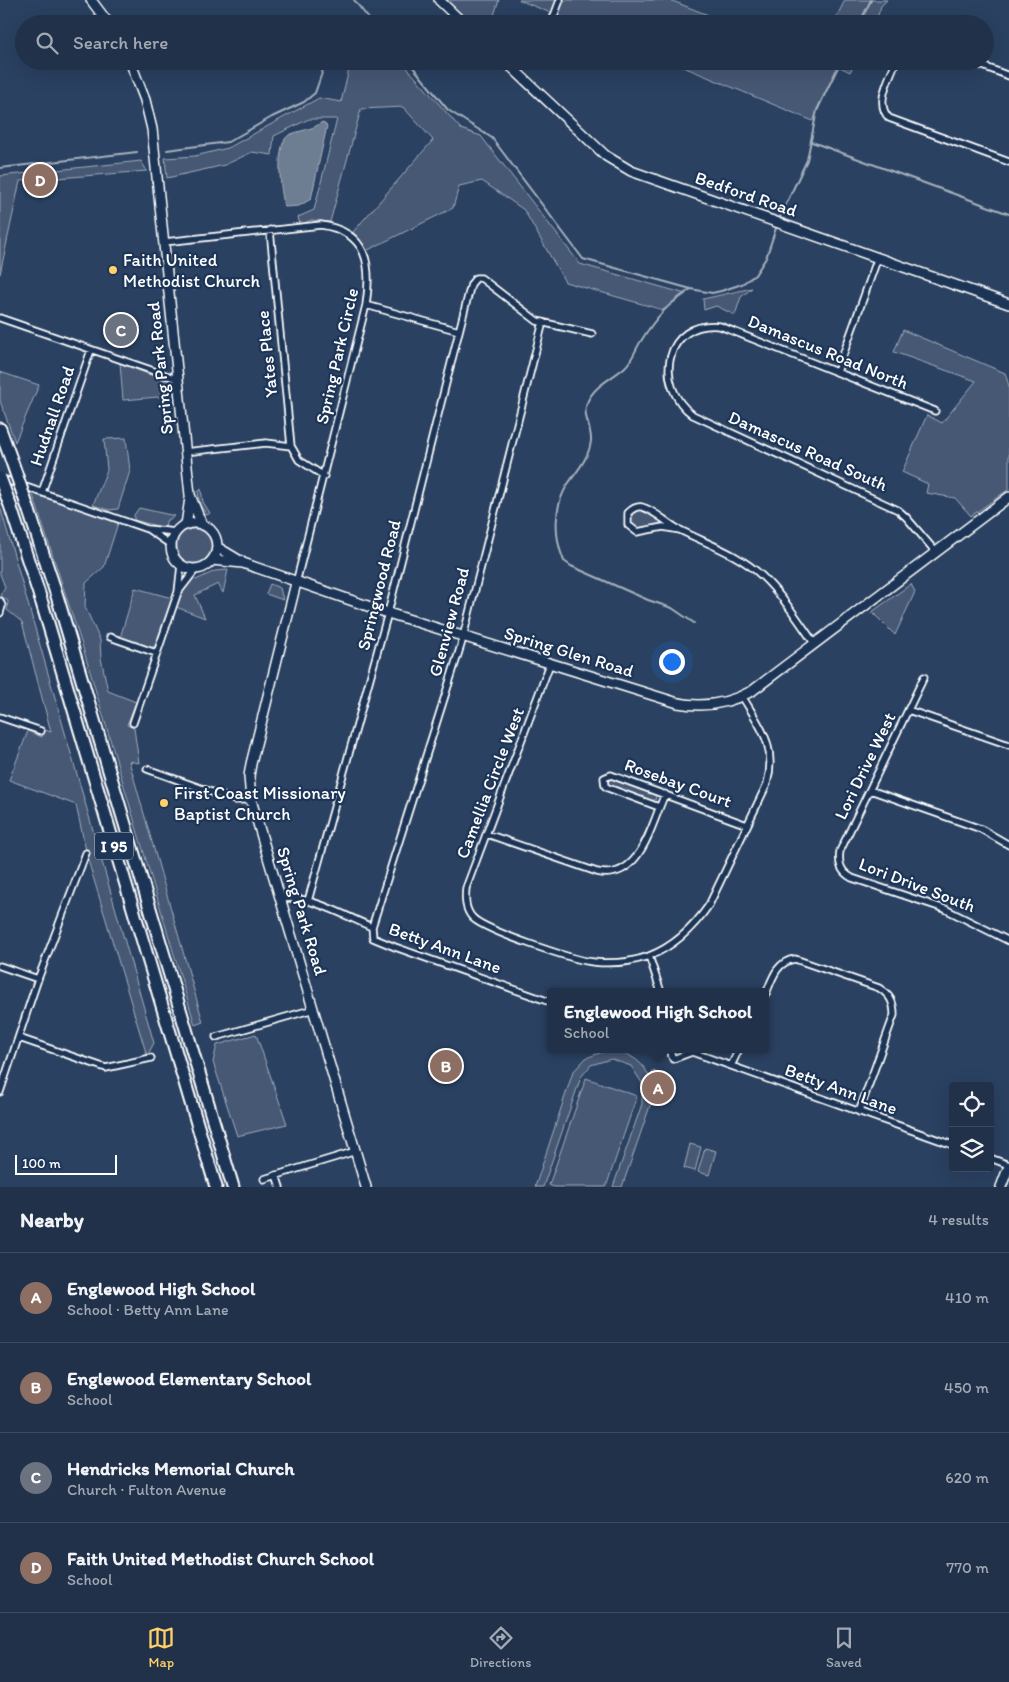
<!DOCTYPE html>
<meta charset="utf-8">
<style>
body{margin:0;font-family:Itim,sans-serif;background:#283950;color:#f1f3f6}
.controls{position:absolute;right:15px;bottom:15px;display:grid;overflow:hidden;border-radius:5px;box-shadow:0 5px 20px #0002}
.controls button{width:45px;height:45px;display:grid;place-items:center;padding:0;border:0;border-bottom:1px solid #3d4c61;background:#203149;color:#f1f3f6;font:25px sans-serif}
.scale{position:absolute;left:15px;bottom:12px;width:102px;box-sizing:border-box;padding-left:5px;border:2px solid #fff;border-top:0;font-size:14px;line-height:18px;white-space:nowrap;color:#fff;-webkit-text-stroke:4px #1d3557;paint-order:stroke}
.you{position:absolute;left:671px;top:661px;width:18px;height:18px;margin:-12px;border:4px solid #fff;border-radius:50%;background:#1a73e8;box-shadow:0 0 0 8px #1a73e833}
.badge{display:grid;place-items:center;width:32px;height:32px;border-radius:50%;background:#ffd166;color:#fff;font-size:16px;font-weight:700}
.pin{position:absolute;translate:-50% -50%;border:2px solid #fff;box-shadow:0 1px 5px #0006}
.popup{position:absolute;left:547px;top:988px;width:222px;height:65px;box-sizing:border-box;display:grid;place-content:center;border-radius:5px;background:#203149;filter:drop-shadow(0 1px 4px #0005);font-size:16px;white-space:nowrap;color:#a2a9b4}
.popup b{font-size:19px;color:#f1f3f6}
.popup::after{content:'';position:absolute;left:50%;top:100%;margin-left:-10px;border:10px solid transparent;border-top-color:#203149}
.list{margin:0;padding:0;list-style:none}
h2{display:flex;justify-content:space-between;align-items:center;height:65px;margin:0;padding:0 20px;font-size:21px}
h2 small{font-size:16px;font-weight:400;color:#a2a9b4}
.list li{display:grid;grid-template-columns:32px 1fr auto;gap:15px;align-items:center;box-sizing:border-box;height:90px;padding:0 20px;border-top:1px solid #3d4c61}
.list b{display:block;font-size:19px;white-space:nowrap}
.list p{margin:0;font-size:16px;white-space:nowrap;color:#a2a9b4}
.list em{font-size:16px;font-style:normal;color:#a2a9b4}
.icon{flex:none;width:28px;height:28px;fill:none;stroke:currentColor;stroke-width:2;stroke-linecap:round;stroke-linejoin:round}
.map{position:relative;flex:none;width:1009px;height:1187px;overflow:hidden}
.search{position:absolute;background:#203149;box-shadow:0 5px 20px #0002;left:15px;right:15px;top:15px;height:55px;display:flex;align-items:center;gap:12px;box-sizing:border-box;padding:0 18px;border-radius:28px;color:#a2a9b4;font-size:19px}
.sheet{height:425px;background:#203149}
nav{display:flex;justify-content:space-around;align-items:center;box-sizing:border-box;height:70px;border-top:1px solid #3d4c61;background:#203149;font-size:14px;color:#a2a9b4}
nav a{display:grid;justify-items:center;gap:2px}
nav .on{color:#ffd166}
.map>svg:first-child{display:block}
.green{fill:#465975;stroke:#a2acba}
.water{fill:#6d7d92;stroke:#a7b1be}
.lines{fill:none;stroke-linecap:round;stroke-linejoin:round}
.stream{stroke:#a7b1be;stroke-width:2}
.street-casing{stroke:#fff;stroke-width:9}
.secondary-casing{stroke:#fff;stroke-width:12}
.highway-casing{stroke:#fff;stroke-width:15}
.street{stroke:#1d3557;stroke-width:5.5}
.secondary{stroke:#1d3557;stroke-width:9}
.highway{stroke:#1d3557;stroke-width:11}
.highway-bridge-casing{stroke:#fff;stroke-width:15;stroke-linecap:butt}
.highway-bridge{stroke:#1d3557;stroke-width:11}
.poi-dot{fill:#ffd166;stroke:#1d3557;stroke-width:2}
.labels{text-anchor:middle;dominant-baseline:central;stroke-width:4.5;stroke-linejoin:round;paint-order:stroke}
.shield{fill:#1d3557;stroke:#bbc2cd;stroke-width:1}
.shield-label{font-size:16px;font-weight:bold;fill:#fff}
.street-label{font-size:18px;fill:#fff;stroke:#1d3557}
.poi-label{font-size:18px;fill:#fff;stroke:#1d3557;text-anchor:start}
</style>
<div class="map">
<svg width="1009" height="1187" viewBox="0 0 1009 1187">
<rect width="100%" height="100%" fill="#2a4161"/>
<filter id="ink" filterUnits="userSpaceOnUse"><feTurbulence type="fractalNoise" baseFrequency=".02" numOctaves="2"/><feDisplacementMap in="SourceGraphic" scale="10" xChannelSelector="R" yChannelSelector="G"/><feConvolveMatrix kernelMatrix="1 2 1 2 8 2 1 2 1" color-interpolation-filters="sRGB"/></filter>
<g filter="url(#ink)">
<path class="green" d="M446,0h53l-8,24h-19z
M519,0h151l61,24h-153z
M845,0h42l-6,6 -6,18h-42z
M351,61h50l60,68 20,7 99,128 106,30 -23,16 -98,-28 -41,-72 -42,-29 -23,5 -6,22 -87,43 -13,-19 80,-92 -30,-33 -42,2 -31,113 -19,-2 -11,5 -2,-8 16,-7 23,-91h-28l-35,17 -2,19 -20,-3 -27,13 -58,13 -2,-20 30,-2 33,-8 91,-50 22,4z
M669,61h187l-6,11 -12,-6 -25,55z
M141,161l6,10 -127,10 -20,93v-98z
M752,288l-11,9 -6,18 -19,-9 -12,4 -1,-11z
M903,330l102,43 4,13v103l-38,27 -16,-18 -29,-5 2,-9 -26,-12 25,-57 15,8 34,-42 -82,-29z
M120,363l46,18 4,15 -47,4z
M0,372l39,13 -24,57 -15,-41z
M126,438l4,33 -12,38 -9,1 -16,-5 14,-35 -3,-31z
M201,489l2,13 7,11 -3,2 -7,-10 -2,-13z
M32,492l86,31 -14,44 -18,16 -1,24 15,33 1,18 7,33 28,11 -9,23 7,3 5,35 -10,-2 74,261 -8,3 -112,-377z
M0,506l154,537 -7,13 -59,-196 -12,-55 -67,-25 19,-49 14,6 3,-7 6,2 -29,-110 -15,-12 1,-9 -8,-6 5,-8 -5,-13z
M139,508l36,8 -9,5 -1,7 -31,-8v-5z
M638,510l5,1 21,13 -28,5 -6,-5c0,-8 0,-12 8,-14z
M177 546a17 17 0 1 1 34 0a17 17 0 1 1-34 0Z
M228,570l-5,23 -5,-9 -23,11 10,23 -29,-11 10,-24 6,-7 4,4 19,-9z
M270,584l10,4 3,12 -17,-6z
M911,584l4,8 -20,43 -23,-23z
M135,588l37,10 -17,48 -5,2 -30,-10z
M611,779l44,16 1,4 -5,2 -42,-16 -2,-4z
M256,1034l31,90 -50,12 -24,-74 4,-17z
M605,1051c20,-1 37,8 45,27l3,-7 8,3 -39,113h-9l29,-83v-21l-11,-17 -20,-7 -20,6 -10,12 -38,110h-8l38,-115 13,-14z
M586,1078l51,18 -31,91h-52l-5,-2z
M690,1144l11,3 -6,24 -11,-3z
M705,1148l11,3 -7,24 -11,-3z"/>
<path class="water" d="M322,122l5,4 -16,73 -12,7 -14,1c-5,-15 -10,-64 4,-72 11,-5 24,-5 33,-13z"/>
<g class="lines">
<path class="stream" d="M354,0l19,24
M859,24l12,-24
M408,61l40,49 44,28 91,121 108,30 21,4 9,-2 21,-7 13,-9 11,-17 11,-33
M812,142l197,72
M167,150l61,-8 44,-25 32,-15 11,-9 8,-23 6,-9
M0,168l137,-16
M778,221l29,-61 10,-50 24,-49
M691,289c-23,15 -35,28 -50,52 -5,7 -9,20 -16,26 -12,11 -32,19 -38,36 -5,13 5,25 4,38 -2,17 -14,30 -23,43 -15,23 -14,53 -4,77l7,5 77,34 24,8 22,15"/>
<defs>
<path id="street" d="M551,24l9,-24
M896,61c-6,17 -22,42 -7,57l120,44
M970,61l39,15
M270,230l21,216 8,14 25,16
M164,242l157,-17c47,7 51,40 45,80l-70,278
M366,305l93,26
M0,318l177,61
M543,322l-82,323 -89,282 1,11 22,9 155,55
M837,372l41,-115
M185,452l81,-9 25,3
M0,478l147,51 29,3
M42,492l49,-142
M149,530l22,15
M680,530l-17,-3 -26,5 -9,-7v-12c4,-4 8,-7 14,-6 12,3 25,16 36,22 29,15 60,24 84,47 20,19 36,44 52,67
M935,551l-29,-34 -8,-7 -205,-95c-40,-29 -29,-95 27,-89l215,85
M179,591l17,-22
M0,601l2,5 -2,7
M110,637l46,16
M550,664l-84,224c-1,11 -1,21 6,29 11,13 101,43 121,45 18,2 39,0 56,-6 26,-10 45,-29 60,-51l58,-121c10,-38 -6,-56 -25,-88
M924,677l-84,174c-2,13 1,21 12,27l93,31 64,32
M908,710l101,35
M0,717l41,14
M133,723l45,-131 3,-27
M147,769l87,31h17
M870,790l111,39 28,16
M659,807l-51,-19 -3,-2 -1,-8 7,-3 136,50
M487,834l110,38c43,10 54,-47 68,-78
M281,899c27,-5 66,18 91,28
M308,901l80,-288 83,-329 5,-6h5l56,43 55,13
M649,956l12,36
M0,966l38,13
M766,994c6,-15 11,-33 29,-35l84,29c11,7 15,14 15,27l-35,97
M216,1037l98,-28
M19,1038l87,30 45,-10
M669,1049l4,10 19,-7 261,93
M731,1066l8,-17
M0,1092l38,-113 48,-126
M990,1158l19,7
M276,1175l4,12
M264,1179l92,-28"/>
<path id="secondary" d="M91,0l18,24
M439,0l25,24
M130,61l15,39 7,29 38,366 12,30
M505,61l101,95 25,15 378,133
M171 546a23 23 0 1 1 46 0a23 23 0 1 1-46 0Z
M186,525l4,-27
M217,547l25,15
M212,560l31,3 145,50 290,90c26,5 50,1 74,-12l257,-194
M296,583l-45,181 -2,12 2,24 115,387
M1001,1187l8,-21"/>
<path id="highway" d="M0,429l11,30
M10,505l32,98 174,584
M29,511l28,85 176,591"/>
</defs>
<use href="#street" class="street-casing"/>
<use href="#secondary" class="secondary-casing"/>
<use href="#highway" class="highway-casing"/>
<use href="#street" class="street"/>
<use href="#secondary" class="secondary"/>
<use href="#highway" class="highway"/>
<defs>
<path id="highway-bridge" d="M11,459l18,52
M0,478l10,27"/>
</defs>
<use href="#highway-bridge" class="highway-bridge-casing"/>
<use href="#highway-bridge" class="highway-bridge"/>
</g>
</g>
<g class="poi-dot">
<circle cx="113" cy="270" r="5"/>
<circle cx="164" cy="803" r="5"/>
</g>
<g class="labels">
<rect class="shield" x="95" y="832.5" width="38" height="27" rx="4"/>
<g class="shield-label">
<text x="114" y="846">I 95</text>
</g>
<g class="street-label">
<text transform="translate(746 194) rotate(19)">Bedford Road</text>
<text transform="translate(828 352) rotate(22)">Damascus Road North</text>
<text transform="translate(267 354) rotate(-96)">Yates Place</text>
<text transform="translate(337 356) rotate(-77)">Spring Park Circle</text>
<text transform="translate(160 368) rotate(-96)">Spring Park Road</text>
<text transform="translate(52 416) rotate(-71)">Hudnall Road</text>
<text transform="translate(808 451) rotate(24)">Damascus Road South</text>
<text transform="translate(379 585) rotate(-76)">Springwood Road</text>
<text transform="translate(449 622) rotate(-75)">Glenview Road</text>
<text transform="translate(569 652) rotate(17)">Spring Glen Road</text>
<text transform="translate(865 766) rotate(-64)">Lori Drive West</text>
<text transform="translate(490 783) rotate(-69)">Camellia Circle West</text>
<text transform="translate(678 783) rotate(20)">Rosebay Court</text>
<text transform="translate(917 885) rotate(21)">Lori Drive South</text>
<text transform="translate(302 911) rotate(73)">Spring Park Road</text>
<text transform="translate(445 948) rotate(20)">Betty Ann Lane</text>
<text transform="translate(841 1089) rotate(20)">Betty Ann Lane</text>
</g>
<g class="poi-label">
<text x="123" y="260">Faith United<tspan x="123" dy="21">Methodist Church</tspan></text>
<text x="174" y="793">First Coast Missionary<tspan x="174" dy="21">Baptist Church</tspan></text>
</g>
</g>
</svg>
<div class="controls">
<button><svg class="icon" aria-label="locate" viewBox="0 0 24 24"><circle cx="12" cy="12" r="6"/><path d="M12 2v4M12 18v4M2 12h4M18 12h4"/></svg></button>
<button><svg class="icon" aria-label="layers" viewBox="0 0 24 24"><path d="M12 4l9 5-9 5-9-5zM3 14l9 5 9-5"/></svg></button>
</div>
<div class="scale">100 m</div>
<div class="you"></div>
<div class="pin badge" style="left:658px;top:1088px;background:#8d6e63">A</div>
<div class="popup"><b>Englewood High School</b>School</div>
<div class="pin badge" style="left:446px;top:1066px;background:#8d6e63">B</div>
<div class="pin badge" style="left:121px;top:330px;background:#6b7280">C</div>
<div class="pin badge" style="left:40px;top:180px;background:#8d6e63">D</div>
<div class="search"><svg class="icon" aria-label="search" viewBox="0 0 24 24"><circle cx="10" cy="10" r="6"/><path d="M15 15l6 6"/></svg>Search here</div>
</div>
<section class="sheet">
<h2>Nearby<small>4 results</small></h2>
<ul class="list">
<li><span class="badge" style="background:#8d6e63">A</span><div><b>Englewood High School</b><p>School · Betty Ann Lane</p></div><em>410 m</em></li>
<li><span class="badge" style="background:#8d6e63">B</span><div><b>Englewood Elementary School</b><p>School</p></div><em>450 m</em></li>
<li><span class="badge" style="background:#6b7280">C</span><div><b>Hendricks Memorial Church</b><p>Church · Fulton Avenue</p></div><em>620 m</em></li>
<li><span class="badge" style="background:#8d6e63">D</span><div><b>Faith United Methodist Church School</b><p>School</p></div><em>770 m</em></li>
</ul>
</section>
<nav>
<a class="on"><svg class="icon" aria-label="map" viewBox="0 0 24 24"><path d="M3 6l6-2 6 2 6-2v14l-6 2-6-2-6 2zM9 4v14M15 6v14"/></svg>Map</a>
<a><svg class="icon" aria-label="directions" viewBox="0 0 24 24"><path d="M12 3l9 9-9 9-9-9zM9 14v-3h6M13 9l2 2-2 2"/></svg>Directions</a>
<a><svg class="icon" aria-label="saved" viewBox="0 0 24 24"><path d="M7 4h10v16l-5-4-5 4z"/></svg>Saved</a>
</nav>
